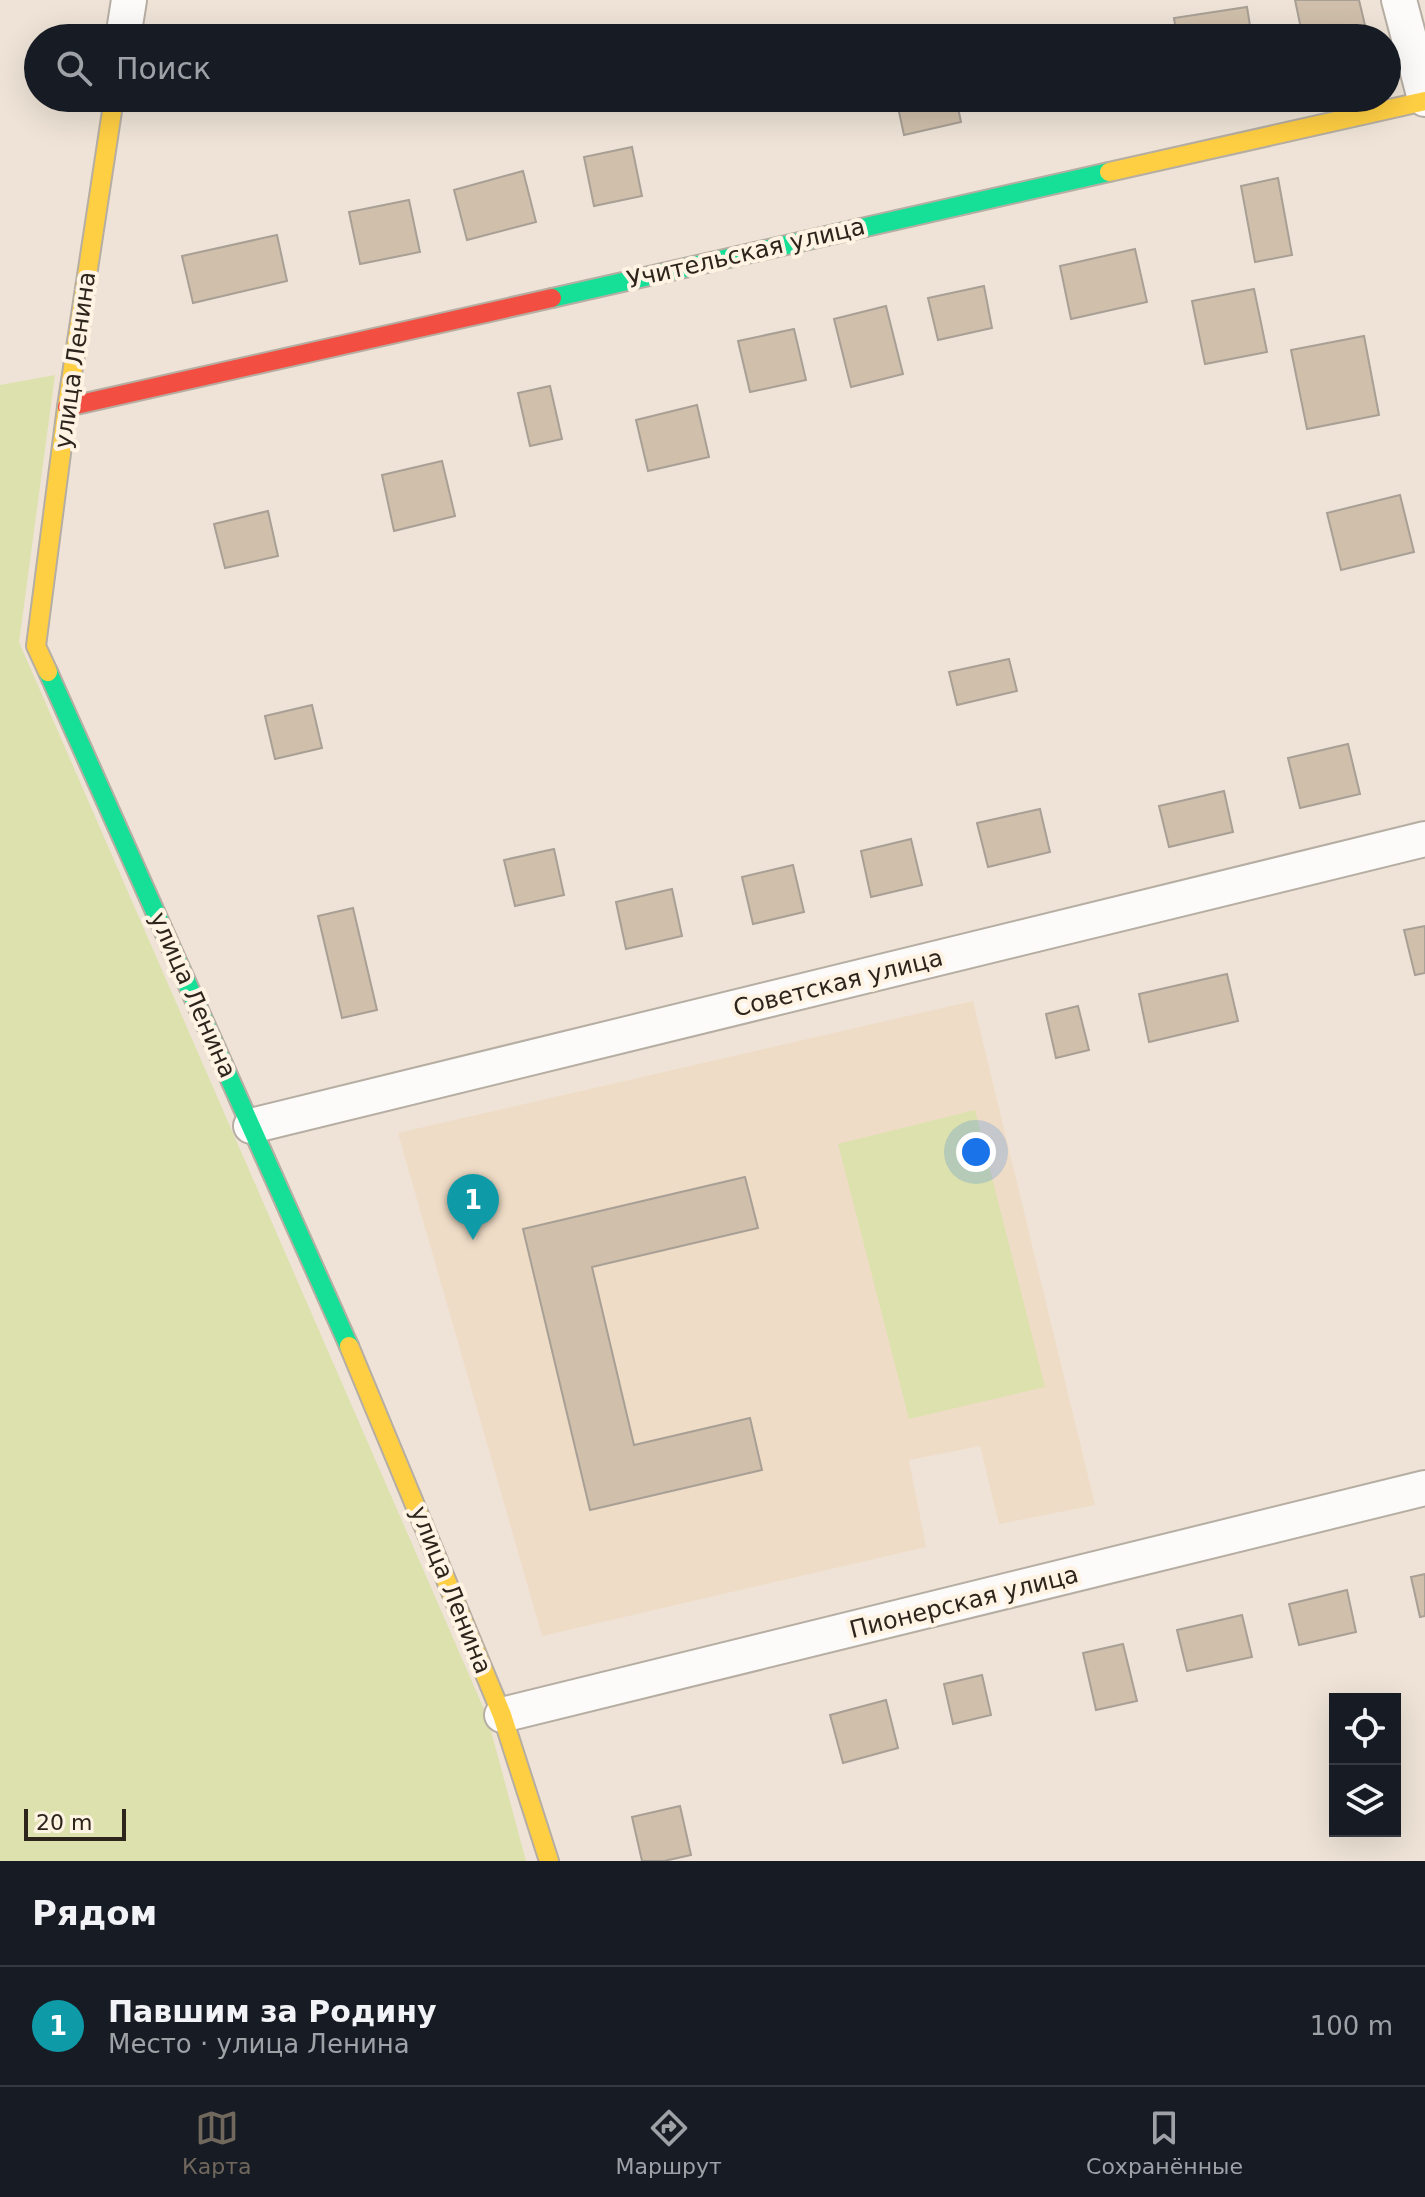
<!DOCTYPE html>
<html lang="ru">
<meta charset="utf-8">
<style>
body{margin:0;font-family:"DejaVu Sans",sans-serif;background:#20242c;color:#f1f3f6}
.controls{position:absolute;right:24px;bottom:24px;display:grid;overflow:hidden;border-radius:0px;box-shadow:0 8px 32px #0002}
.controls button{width:72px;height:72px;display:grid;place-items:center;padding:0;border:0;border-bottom:2px solid #363941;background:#171b24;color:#f1f3f6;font:40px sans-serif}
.scale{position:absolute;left:24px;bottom:20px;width:102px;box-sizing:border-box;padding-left:8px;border:4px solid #2d251c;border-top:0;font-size:22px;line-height:28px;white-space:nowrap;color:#2d251c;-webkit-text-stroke:6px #fff3e4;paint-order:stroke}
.you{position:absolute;left:976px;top:1152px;width:28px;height:28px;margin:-20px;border:6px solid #fff;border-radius:50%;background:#1a73e8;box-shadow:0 0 0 12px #1a73e833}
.badge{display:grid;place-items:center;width:52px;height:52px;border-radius:50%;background:#71685d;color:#fff;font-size:26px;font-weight:700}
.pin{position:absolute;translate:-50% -66px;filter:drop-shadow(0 2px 4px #0008)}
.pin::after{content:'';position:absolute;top:42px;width:28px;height:24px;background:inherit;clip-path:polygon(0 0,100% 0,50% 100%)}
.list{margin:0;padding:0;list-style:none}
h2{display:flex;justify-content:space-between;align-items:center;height:104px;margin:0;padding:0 32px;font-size:34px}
h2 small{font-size:26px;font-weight:400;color:#9ea1a6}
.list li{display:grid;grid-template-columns:52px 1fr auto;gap:24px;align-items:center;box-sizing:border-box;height:120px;padding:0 32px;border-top:2px solid #363941}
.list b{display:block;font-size:30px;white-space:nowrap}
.list p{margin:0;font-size:26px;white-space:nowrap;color:#9ea1a6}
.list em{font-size:26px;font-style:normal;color:#9ea1a6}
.icon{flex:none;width:44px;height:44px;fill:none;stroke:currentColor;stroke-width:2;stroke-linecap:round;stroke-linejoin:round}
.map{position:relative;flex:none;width:1425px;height:1861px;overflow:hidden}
.search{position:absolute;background:#171b24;box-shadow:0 8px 32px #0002;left:24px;right:24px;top:24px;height:88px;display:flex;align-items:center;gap:20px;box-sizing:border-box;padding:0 28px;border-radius:44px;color:#9ea1a6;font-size:30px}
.sheet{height:224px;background:#171b24}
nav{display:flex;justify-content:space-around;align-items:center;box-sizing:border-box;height:112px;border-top:2px solid #363941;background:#171b24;font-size:22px;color:#9ea1a6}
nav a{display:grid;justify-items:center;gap:4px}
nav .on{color:#71685d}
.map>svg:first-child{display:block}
.built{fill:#efdcc6}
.green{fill:#dce1ad}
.building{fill:#cfbfab;stroke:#a89f95;stroke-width:2}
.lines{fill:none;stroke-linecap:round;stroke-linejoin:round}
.street-casing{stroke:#b6aea3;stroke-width:38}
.fast-casing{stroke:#b6aea3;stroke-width:22}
.slow-casing{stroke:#b6aea3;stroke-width:22}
.jam-casing{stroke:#b6aea3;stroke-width:22}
.street{stroke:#fcfbf9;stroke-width:34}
.fast{stroke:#16e098;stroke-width:18}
.slow{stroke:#ffcf43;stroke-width:18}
.jam{stroke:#f24e42;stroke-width:18}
.labels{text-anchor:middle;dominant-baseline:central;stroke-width:8;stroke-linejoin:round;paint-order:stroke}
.street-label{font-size:24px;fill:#2d251c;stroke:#fff3e4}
</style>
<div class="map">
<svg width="1425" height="1861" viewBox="0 0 1425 1861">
<rect width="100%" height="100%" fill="#eee3d6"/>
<path class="built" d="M973,1001l122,504 -96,19 -19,-78 -71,14 17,87 -384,89 -144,-503z"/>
<path class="green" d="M55,375l-36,267 468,1074 39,145h-526v-1476z
M975,1110l70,277 -136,32 -71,-275z"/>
<path class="building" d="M1295,0h64l9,38h-65z
M1247,7l5,31h-75l-3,-20z
M896,98h60l5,24 -57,13z
M1051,98h42l-40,8z
M632,147l10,49 -48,10 -10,-49z
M523,171l13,51 -69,18 -13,-50z
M1278,178l14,77 -37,7 -14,-76z
M409,200l11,52 -60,12 -11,-52z
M277,235l10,46 -94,22 -11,-47z
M1135,249l12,53 -76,17 -11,-53z
M984,286l8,42 -54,12 -10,-42z
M1254,289l13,63 -62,12 -13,-63z
M886,306l17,68 -52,13 -17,-68z
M794,329l12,51 -56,12 -12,-51z
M1364,336l15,79 -72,14 -16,-79z
M550,386l12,53 -32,7 -12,-53z
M697,405l12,52 -61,14 -12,-51z
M442,461l13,55 -61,15 -12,-56z
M1400,495l14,57 -73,18 -14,-57z
M268,511l10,45 -53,12 -11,-44z
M1009,659l8,32 -60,14 -8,-33z
M312,705l10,43 -47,11 -10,-43z
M1348,744l12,50 -60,14 -12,-50z
M1224,791l9,41 -64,15 -10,-41z
M1040,809l10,43 -62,15 -11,-44z
M911,839l11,46 -51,12 -10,-46z
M554,849l10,46 -49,11 -11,-46z
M793,865l11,47 -51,12 -11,-47z
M672,889l10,47 -56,13 -10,-47z
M353,908l24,102 -35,8 -24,-102z
M1425,926v47l-10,2 -11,-45z
M1227,974l11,47 -89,21 -10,-48z
M1078,1006l11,44 -33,8 -10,-44z
M745,1177l13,51 -166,39 42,178 116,-27 12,52 -172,40 -67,-281z
M1425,1574v42l-5,1 -9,-40z
M1347,1590l9,42 -57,13 -10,-41z
M1242,1615l10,42 -65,14 -10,-41z
M1123,1644l14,57 -41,9 -13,-57z
M982,1675l9,40 -38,9 -9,-40z
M886,1700l12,48 -55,15 -13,-48z
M680,1806l11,49 -27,6h-22l-10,-44z"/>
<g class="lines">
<defs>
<path id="street" d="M1399,0l26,99
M123,38l6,-38
M251,1126l1174,-287
M502,1715l923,-227"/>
<path id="fast" d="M552,298l557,-126
M48,672l301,674"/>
<path id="slow" d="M1109,172l316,-71
M48,672l-12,-26 31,-239 47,-309
M349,1346l153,369 47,146"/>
<path id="jam" d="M67,407l485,-109"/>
</defs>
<use href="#street" class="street-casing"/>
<use href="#fast" class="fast-casing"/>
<use href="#slow" class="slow-casing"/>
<use href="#jam" class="jam-casing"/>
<use href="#street" class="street"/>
<use href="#fast" class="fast"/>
<use href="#slow" class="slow"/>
<use href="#jam" class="jam"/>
</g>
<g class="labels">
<g class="street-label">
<text transform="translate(746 253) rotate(-13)">Учительская улица</text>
<text transform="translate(75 360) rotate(-82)">улица Ленина</text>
<text transform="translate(838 983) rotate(-14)">Советская улица</text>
<text transform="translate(193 995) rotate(66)">улица Ленина</text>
<text transform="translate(451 1590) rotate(68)">улица Ленина</text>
<text transform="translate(964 1602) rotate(-14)">Пионерская улица</text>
</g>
</g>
</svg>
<div class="controls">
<button><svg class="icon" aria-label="locate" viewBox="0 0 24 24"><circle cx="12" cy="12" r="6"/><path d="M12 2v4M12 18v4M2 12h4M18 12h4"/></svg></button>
<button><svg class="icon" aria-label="layers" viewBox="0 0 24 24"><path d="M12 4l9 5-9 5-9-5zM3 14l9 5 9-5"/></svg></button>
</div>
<div class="scale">20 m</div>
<div class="you"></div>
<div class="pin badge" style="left:473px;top:1240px;background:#0f9aa8">1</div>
<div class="search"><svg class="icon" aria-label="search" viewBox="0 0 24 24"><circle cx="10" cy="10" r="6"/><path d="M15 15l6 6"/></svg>Поиск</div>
</div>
<section class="sheet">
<h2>Рядом<small></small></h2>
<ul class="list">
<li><span class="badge" style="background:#0f9aa8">1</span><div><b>Павшим за Родину</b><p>Место · улица Ленина</p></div><em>100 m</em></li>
</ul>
</section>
<nav>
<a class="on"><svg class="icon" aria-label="map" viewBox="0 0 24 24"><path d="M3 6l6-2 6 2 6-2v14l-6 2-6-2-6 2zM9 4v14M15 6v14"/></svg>Карта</a>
<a><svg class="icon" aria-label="directions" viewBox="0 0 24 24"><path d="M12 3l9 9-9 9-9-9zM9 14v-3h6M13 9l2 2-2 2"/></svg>Маршрут</a>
<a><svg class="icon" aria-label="saved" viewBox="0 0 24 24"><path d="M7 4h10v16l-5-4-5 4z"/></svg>Сохранённые</a>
</nav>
